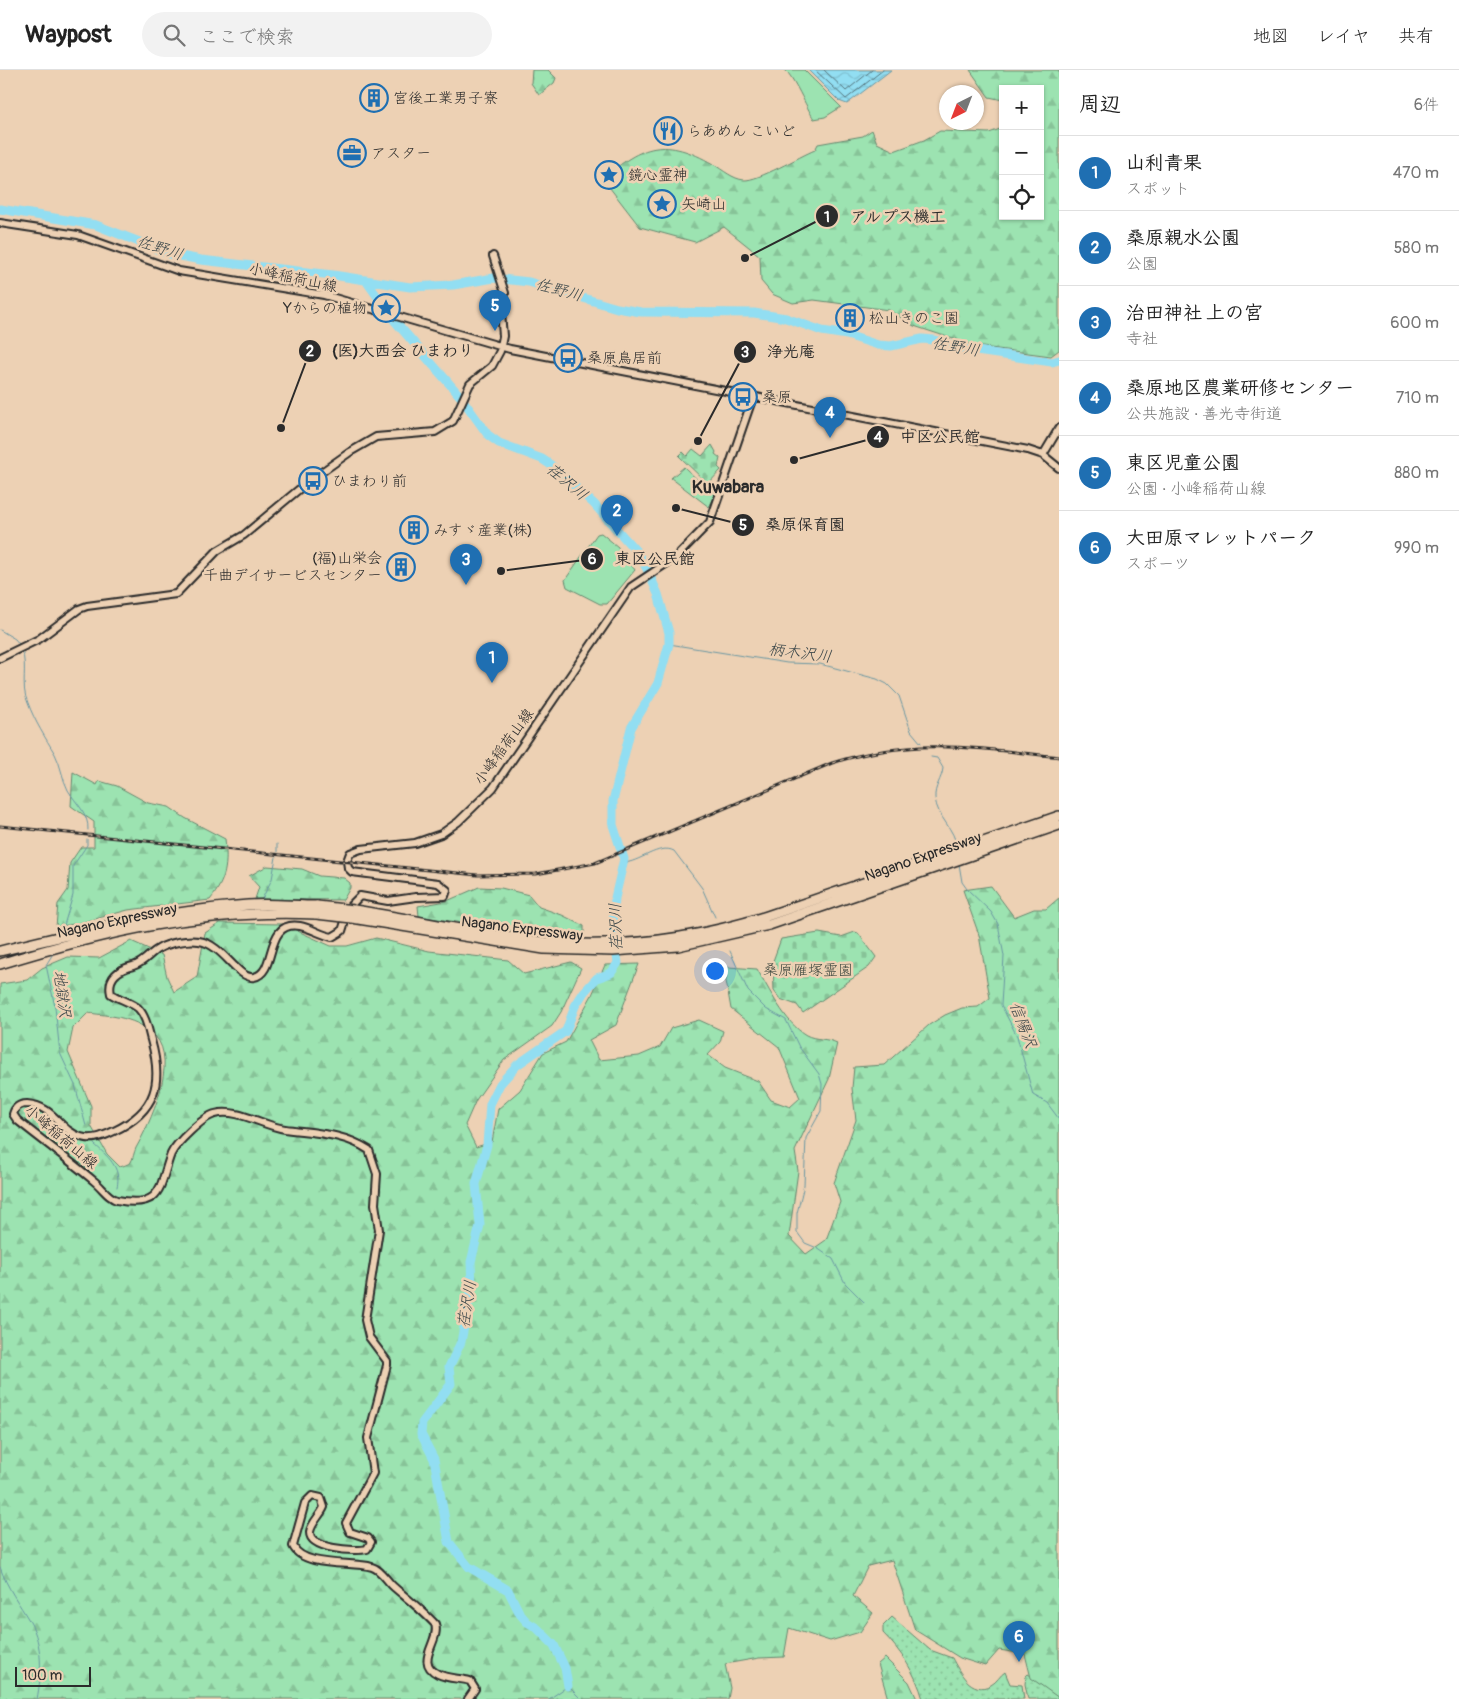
<!DOCTYPE html>
<html lang="ja">
<meta charset="utf-8">
<style>
body{margin:0;font-family:Pangolin,"Klee One",sans-serif;background:#f2f2f2;color:#222}
.controls{position:absolute;right:15px;top:15px;display:grid;overflow:hidden;border-radius:0px;box-shadow:0 1px 4px #0004}
.controls button{width:45px;height:45px;display:grid;place-items:center;padding:0;border:0;border-bottom:1px solid #e0e0e0;background:#fff;color:#222;font:25px sans-serif}
.compass{position:absolute;left:939px;top:15px;width:45px;height:45px;border-radius:50%;background:#fff;box-shadow:0 1px 4px #0004;rotate:222deg}
.scale{position:absolute;left:15px;bottom:12px;width:76px;box-sizing:border-box;padding-left:5px;border:2px solid #2b2b2b;border-top:0;font-size:14px;line-height:18px;white-space:nowrap;color:#2b2b2b;-webkit-text-stroke:4px #edd1b4;paint-order:stroke}
.you{position:absolute;left:714px;top:900px;width:18px;height:18px;margin:-12px;border:4px solid #fff;border-radius:50%;background:#1a73e8;box-shadow:0 0 0 8px #1a73e833}
.badge{display:grid;place-items:center;width:32px;height:32px;border-radius:50%;background:#1f6fb2;color:#fff;font-size:16px;font-weight:700}
.pin{position:absolute;translate:-50% -41px;filter:drop-shadow(0 1px 2px #0008)}
.pin::after{content:'';position:absolute;top:26px;width:18px;height:15px;background:inherit;clip-path:polygon(0 0,100% 0,50% 100%)}
.list{margin:0;padding:0;list-style:none}
h2{display:flex;justify-content:space-between;align-items:center;height:65px;margin:0;padding:0 20px;font-size:21px}
h2 small{font-size:16px;font-weight:400;color:#767676}
.list li{display:grid;grid-template-columns:32px 1fr auto;gap:15px;align-items:center;box-sizing:border-box;height:75px;padding:0 20px;border-top:1px solid #e0e0e0}
.list b{display:block;font-size:19px;white-space:nowrap}
.list p{margin:0;font-size:16px;white-space:nowrap;color:#767676}
.list em{font-size:16px;font-style:normal;color:#767676}
.icon{flex:none;width:28px;height:28px;fill:none;stroke:currentColor;stroke-width:2;stroke-linecap:round;stroke-linejoin:round}
.map{position:relative;flex:none;width:1059px;height:1629px;overflow:hidden}
header{display:flex;align-items:center;gap:30px;box-sizing:border-box;height:70px;padding:0 25px;background:#fff;border-bottom:1px solid #e0e0e0}
header strong{font-size:24px}
nav{display:flex;gap:28px;margin-inline-start:auto;font-size:18px}
.search{width:350px;height:45px;background:#f2f2f2;display:flex;align-items:center;gap:12px;box-sizing:border-box;padding:0 18px;border-radius:28px;color:#767676;font-size:19px}
main{display:flex}
aside{flex:1;background:#fff}
.map>svg:first-child{display:block}
.grass{fill:url(#grass-dots);stroke:#64876e}
.forest{fill:url(#forest-firs);stroke:#64876e;fill-rule:evenodd}
.cemetery{fill:url(#cemetery-stones);stroke:#64876e}
.park{fill:#9ce3b1;stroke:#64876e}
.water{fill:url(#water-waves);stroke:#6996a2}
.lines{fill:none;stroke-linecap:round;stroke-linejoin:round}
.shore{stroke:#54737b;stroke-width:1}
.stream{stroke:#6996a2;stroke-width:1}
.river{stroke:#92def2;stroke-width:9}
.secondary-casing{stroke:#2b2b2b;stroke-width:10}
.highway-casing{stroke:#2b2b2b;stroke-width:12}
.secondary{stroke:#edd1b4;stroke-width:6}
.highway{stroke:#edd1b4;stroke-width:9}
.rail-casing{stroke:#2b2b2b;stroke-width:3}
.rail{stroke:#edd1b4;stroke-width:1;stroke-dasharray:4;stroke-linecap:butt}
.highway-bridge-casing{stroke:#2b2b2b;stroke-width:12;stroke-linecap:butt}
.highway-bridge{stroke:#edd1b4;stroke-width:9}
.labels{text-anchor:middle;dominant-baseline:central;stroke-width:5;stroke-linejoin:round;paint-order:stroke}
.poi-label{font-size:15px;fill:#2b2b2b;stroke:#edd1b4;text-anchor:start}
.street-label{font-size:15px;fill:#2b2b2b;stroke:#edd1b4}
.park-label{font-size:15px;fill:#3c473f;stroke:#edd1b4}
.water-label{font-size:16px;font-style:italic;fill:#3a4649;stroke:#edd1b4}
.quarter-label{font-size:18px;font-weight:bold;fill:#2b2b2b;stroke:#edd1b4}
.leader{fill:none;stroke:#2b2b2b;stroke-width:2}
.callout-dot{fill:#2b2b2b;stroke:#edd1b4;stroke-width:2}
.mark-label{font-size:15px;text-anchor:middle;font-weight:bold;fill:#fff}
.callout-label{font-size:16px;text-anchor:middle;font-weight:bold;fill:#2b2b2b;stroke:#edd1b4;stroke-width:5;stroke-linejoin:round;paint-order:stroke}
</style>
<header>
<strong>Waypost</strong>
<div class="search"><svg class="icon" aria-label="search" viewBox="0 0 24 24"><circle cx="10" cy="10" r="6"/><path d="M15 15l6 6"/></svg>ここで検索</div>
<nav><a>地図</a><a>レイヤ</a><a>共有</a></nav>
</header>
<main>
<div class="map">
<svg width="1059" height="1629" viewBox="0 0 1059 1629">
<defs>
<pattern id="grass-dots" width="8" height="8" patternUnits="userSpaceOnUse" patternTransform="scale(1.25)"><rect width="8" height="8" fill="#9ce3b1"/><path d="M2 2h.1M6 6h.1" fill="none" stroke="#87c398" stroke-width="1.8" stroke-linecap="round"/></pattern>
<pattern id="forest-firs" width="22" height="20" patternUnits="userSpaceOnUse" patternTransform="scale(1.25)"><rect width="22" height="20" fill="#9ce3b1"/><path d="M5 1l3.5 6h-7zM16 11l3.5 6h-7z" fill="#87c398"/></pattern>
<pattern id="cemetery-stones" width="16" height="16" patternUnits="userSpaceOnUse" patternTransform="scale(1.25)"><rect width="16" height="16" fill="#9ce3b1"/><path d="M2 7V4a2 2 0 0 1 4 0v3zM10 15v-3a2 2 0 0 1 4 0v3z" fill="#87c398"/></pattern>
<pattern id="water-waves" width="16" height="10" patternUnits="userSpaceOnUse" patternTransform="scale(1.25)"><rect width="16" height="10" fill="#92def2"/><path d="M0 5q4-4 8 0t8 0" fill="none" stroke="#7ebfd0"/></pattern>
</defs>
<rect width="100%" height="100%" fill="#edd1b4"/>
<filter id="ink" filterUnits="userSpaceOnUse"><feTurbulence type="fractalNoise" baseFrequency=".02" numOctaves="2"/><feDisplacementMap in="SourceGraphic" scale="10" xChannelSelector="R" yChannelSelector="G"/><feConvolveMatrix kernelMatrix="1 2 1 2 8 2 1 2 1" color-interpolation-filters="sRGB"/></filter>
<g filter="url(#ink)">
<path class="grass" d="M892,1547l38,33 22,8c7,13 19,38 39,27 6,-3 9,-10 14,-13l5,12 12,1 2,14h-101c-7,-25 -22,-48 -40,-66v-7z
M1028,1604l31,20v5h-31l-3,-15 1,-8z"/>
<path class="forest" d="M532,0h16l8,8 -2,5 -15,12 -8,-12z
M970,0h89v280l-8,6 -76,-10 -61,-20 -25,-16 -75,-10 -21,3 -21,-9 -11,-13 -1,-25 -36,-29 -29,15 -55,-15 -37,-48c39,-35 63,-42 110,-15 10,6 20,15 31,16 14,1 56,-24 71,-30l3,-6 45,-8 9,-6 5,13 17,8 30,-11 16,-9 49,2 14,-5v88h37v-127h-37v11l-14,-3z
M73,702l24,13 2,-4 18,5 31,17 21,4 16,11 40,21c3,26 1,41 -15,61l-82,10 -48,13 -24,4 2,-23 10,-14 2,-27 11,-16h13v-25l-23,-16z
M267,796l35,3 17,7 25,2 6,5v5l-7,12 -88,-1 4,-12 -10,-11z
M991,816l23,31 20,-8h12l13,-11v800l-28,-20 -6,-24 -26,-4 -14,16 -25,-8 -45,-28 -23,-70 -24,6 -15,30 20,17 -13,19 -30,9 -41,-13 -5,29 -25,1 -34,6 5,24 -2,11h-728v-715l27,-4 15,-12 26,-11 31,1 32,-17 31,14 5,22 7,15 23,-15 8,-44 15,-10 62,1 49,22h16l29,-8 53,13 79,9 16,14 47,-12 10,6 -20,44 -9,14 -48,34 -28,40 -11,25 11,22 16,-5 6,-33 22,-19 23,-37 23,-11 26,-47 13,-30 34,-1 -23,61 -27,15 10,20 40,-4 21,-9 11,-19 28,-8 24,11 -3,11 -12,13 17,13 33,13 13,19 19,7 10,-9 -21,-51 -48,-38 -5,-28 2,-14 29,2c12,20 28,54 49,66 9,5 21,3 31,8l-8,36 -34,72 3,20 -9,65 17,18 20,-14 14,-38 -6,-19 22,-63 -4,-32 2,-21 30,-2 45,-40 16,-10 17,-7 16,-1 12,-9 -11,-63 -16,-45zM88,943c24,3 49,4 67,23 24,26 -5,87 -19,112 -2,4 -3,11 -5,14 -2,2 -8,4 -11,5l-13,-13 -16,-28v-20l-23,-54 5,-24z
M479,817l22,1 28,7 10,12 23,8 22,11v9l-77,-5 -88,-14 -1,-10 29,-5z
M885,1588l24,24 8,17h-29l-10,-35z"/>
<path class="cemetery" d="M712,375l4,7 -1,2 5,4 -2,9 3,3 -13,14 -29,-28 4,-4 4,4 6,-7 9,7z
M855,862l3,1 18,24 -7,10 -66,46 -6,-8 -17,-6 -6,-8 -1,-30 8,-22 38,-6 22,4z"/>
<path class="park" d="M785,0h19l37,37 -16,10 -11,2c-8,-12 -20,-42 -29,-49z
M684,397l21,20 12,5 -8,15 -38,-29z
M601,463l17,14 17,23 -28,34h-7l-33,-17 -2,-7 32,-46z"/>
<path class="water" d="M808,0h83l-44,34 -8,-3z"/>
<g class="lines">
<path class="shore" d="M815,0l31,29 37,-29
M824,0l22,21 26,-21"/>
<path class="stream" d="M0,560l15,9 4,5
M669,574l118,19 33,1 57,15 10,5 12,12 12,35 10,12
M22,580c6,18 -2,36 6,53 7,19 17,34 27,51 6,11 7,25 13,36 8,14 21,23 20,40
M931,687l6,1 6,10c-1,11 -9,19 -8,30 2,20 20,30 22,50
M277,782v-8
M623,793c16,0 36,-20 51,-12l28,37 13,29
M959,794l3,18 5,7 24,23 7,12 6,32 -3,49 16,31 16,59 14,8 12,16
M262,829l10,-20 4,-22
M62,862l11,-37v-29l14,-21v-6
M730,881l18,40 18,18 20,11 13,27 20,27 3,10 -1,27 -15,27 -2,47 -7,28v19l8,11 12,5 16,11 12,24 19,19
M54,882l-8,13 9,42 5,46 15,32 11,41
M94,1074c13,12 28,23 23,43
M0,1497c7,21 19,36 30,55 13,23 12,52 7,77
M549,1629l19,-13 13,13"/>
<path class="river" d="M0,139l96,16 74,29 31,6 132,15 77,12 43,-2 41,-7 35,4 88,26 24,4 113,1 32,5 36,13 25,4 31,10 13,1 31,-7 12,1 36,10 82,12 7,-2
M367,212l27,38 66,76 28,39 11,8 43,16 9,6 43,39 42,47 11,18 11,25 11,39v11l-11,39 -27,45 -18,73v24l11,34 -9,39 -2,27 5,38 -7,10 -14,5 -13,14 -9,14 -9,25 -49,34 -17,19 -10,20 -3,41 -11,39 4,41 -9,37 1,24 -11,56 -12,25 2,17 -29,39 -1,11 13,25 15,83 20,25 39,23 12,24 7,8 10,6 17,17 11,23 3,18"/>
<defs>
<path id="secondary" d="M0,153l78,12 101,36 145,24 186,54 518,101 15,5 16,13
M1043,385l16,-27
M0,588l39,-19 40,-30 8,-3 89,-12 41,-43 27,-16 65,-54 41,-29 26,-15 59,-5 18,-11 17,-37 22,-18 8,-15 3,-15 -2,-23 4,-20 -12,-37
M468,1629l7,-10 -5,-8c-10,-3 -22,-2 -32,-7 -25,-12 3,-33 -3,-50 -12,-13 -26,-24 -40,-36 -8,-6 -13,-18 -23,-21 -20,-6 -69,1 -79,-21l12,-43 7,-7 9,2 3,9c-3,8 -13,16 -14,25 -1,17 45,20 57,17l4,-7 -3,-4 -18,-6 -4,-9 27,-50 -5,-35 19,-73v-4l-18,-24 -4,-17 14,-90 -4,-26 2,-30 -8,-24c-25,-17 -55,-17 -84,-21 -22,-3 -47,-21 -70,-15 -12,3 -39,29 -44,40 -12,31 -7,55 -54,46 -9,-2 -15,-13 -23,-19 -25,-21 -52,-41 -77,-61l-4,-6c2,-7 6,-10 14,-10 28,2 31,26 54,33 11,4 23,-1 33,-6 43,-20 49,-49 37,-91 -3,-11 -5,-24 -13,-32 -8,-6 -19,-9 -27,-14 -4,-17 8,-25 22,-28 11,-3 16,-12 25,-17 10,-6 30,-10 41,-8 24,3 39,39 55,36 24,-4 9,-57 46,-51 11,2 21,9 32,11l10,-6 8,-25 10,-10 28,5 28,-4 29,-1 2,-6 -9,-7 -86,-11 -4,-4 -1,-7 3,-8 11,-4 54,-6 26,-9 17,-12 35,-34 138,-201 45,-30 34,-35 43,-125"/>
<path id="highway" d="M354,840c64,10 127,25 191,32 75,7 150,-3 222,-26l292,-100
M352,848l192,31 69,2 65,-5 91,-21 290,-100
M0,881c82,-20 164,-40 248,-46 23,-2 46,1 69,1
M0,894c106,-33 204,-55 316,-50"/>
</defs>
<use href="#secondary" class="secondary-casing"/>
<use href="#highway" class="highway-casing"/>
<use href="#secondary" class="secondary"/>
<use href="#highway" class="highway"/>
<defs>
<path id="rail" d="M0,756l477,49 59,-1 59,-11 237,-100c83,-26 143,-15 227,-6"/>
</defs>
<use href="#rail" class="rail-casing"/>
<use href="#rail" class="rail"/>
<defs>
<path id="highway-bridge" d="M317,836l37,4
M316,844l36,4"/>
</defs>
<use href="#highway-bridge" class="highway-bridge-casing"/>
<use href="#highway-bridge" class="highway-bridge"/>
</g>
</g>
<defs>
<symbol id="building-ring" viewBox="-11 -11 22 22"><circle r="9.5" fill="#edd1b4" stroke="#1f6fb2" stroke-width="1.5"/><path d="M-4-6H4V6H1V3H-1V6H-4ZM-2.5-4.3h1.7v1.8h-1.7ZM.8-4.3h1.7v1.8H.8ZM-2.5-1h1.7V.8h-1.7ZM.8-1h1.7V.8H.8Z" fill="#1f6fb2"/></symbol>
<symbol id="restaurant-ring" viewBox="-11 -11 22 22"><circle r="9.5" fill="#edd1b4" stroke="#1f6fb2" stroke-width="1.5"/><path d="M-5-6h1v4h1v-4h1v4h1v-4h1v5L-1.5 .5V6h-2V.5L-5-1ZM5-6V6H3V1.5H1.5Q1.5-4 5-6Z" fill="#1f6fb2"/></symbol>
<symbol id="office-ring" viewBox="-11 -11 22 22"><circle r="9.5" fill="#edd1b4" stroke="#1f6fb2" stroke-width="1.5"/><path d="M-6-3h4V-5.5h4V-3h4V5H-6ZM-1-4.5V-3h2v-1.5ZM-6 0V1H6V0Z" fill="#1f6fb2"/></symbol>
<symbol id="sight-ring" viewBox="-11 -11 22 22"><circle r="9.5" fill="#edd1b4" stroke="#1f6fb2" stroke-width="1.5"/><path d="M0-6L1.8-2.2L6-1.7L2.9 1.2L3.7 5.4L0 3.3L-3.7 5.4L-2.9 1.2L-6-1.7L-1.8-2.2Z" fill="#1f6fb2"/></symbol>
<symbol id="bus-ring" viewBox="-11 -11 22 22"><circle r="9.5" fill="#edd1b4" stroke="#1f6fb2" stroke-width="1.5"/><path d="M-5-6H5V4H4V6H2V4H-2V6H-4V4H-5ZM-3.5-4V0h7V-4ZM-3.5 1.2v1.5H-2V1.2ZM2 1.2v1.5H3.5V1.2Z" fill="#1f6fb2"/></symbol>
</defs>
<g fill-rule="evenodd">
<use href="#building-ring" x="358" y="12" width="32" height="32"/>
<use href="#restaurant-ring" x="652" y="45" width="32" height="32"/>
<use href="#office-ring" x="336" y="67" width="32" height="32"/>
<use href="#sight-ring" x="593" y="89" width="32" height="32"/>
<use href="#sight-ring" x="646" y="118" width="32" height="32"/>
<use href="#sight-ring" x="370" y="222" width="32" height="32"/>
<use href="#building-ring" x="834" y="232" width="32" height="32"/>
<use href="#bus-ring" x="552" y="272" width="32" height="32"/>
<use href="#bus-ring" x="727" y="311" width="32" height="32"/>
<use href="#bus-ring" x="297" y="395" width="32" height="32"/>
<use href="#building-ring" x="398" y="444" width="32" height="32"/>
<use href="#building-ring" x="385" y="481" width="32" height="32"/>
</g>
<g class="labels">
<g class="poi-label">
<text x="393" y="28">宮後工業男子寮</text>
<text x="687" y="61">らあめん こいど</text>
<text x="371" y="83">アスター</text>
<text x="628" y="105">鏡心霊神</text>
<text x="681" y="134">矢崎山</text>
<text x="367" y="238" text-anchor="end">Yからの植物</text>
<text x="869" y="248">松山きのこ園</text>
<text x="587" y="288">桑原鳥居前</text>
<text x="762" y="327">桑原</text>
<text x="332" y="411">ひまわり前</text>
<text x="433" y="460">みすゞ産業(株)</text>
<text x="382" y="488" text-anchor="end">(福)山栄会<tspan x="382" dy="17">千曲デイサービスセンター</tspan></text>
</g>
<g class="street-label">
<text transform="translate(293 208) rotate(12)">小峰稲荷山線</text>
<text transform="translate(504 677) rotate(-54)">小峰稲荷山線</text>
<text transform="translate(923 787) rotate(-19)">Nagano Expressway</text>
<text transform="translate(117 851) rotate(-12)">Nagano Expressway</text>
<text transform="translate(522 859) rotate(7)">Nagano Expressway</text>
<text transform="translate(61 1067) rotate(40)">小峰稲荷山線</text>
</g>
<g class="park-label">
<text x="808" y="900">桑原雁塚霊園</text>
</g>
<g class="water-label">
<text transform="translate(160 178) rotate(18)">佐野川</text>
<text transform="translate(559 220) rotate(15)">佐野川</text>
<text transform="translate(956 277) rotate(10)">佐野川</text>
<text transform="translate(567 412) rotate(40)">荏沢川</text>
<text transform="translate(800 583) rotate(7)">柄木沢川</text>
<text transform="translate(616 857) rotate(-92)">荏沢川</text>
<text transform="translate(62 924) rotate(82)">地獄沢</text>
<text transform="translate(1023 955) rotate(69)">信陽沢</text>
<text transform="translate(467 1234) rotate(-81)">荏沢川</text>
</g>
<g class="quarter-label">
<text x="728" y="417">Kuwabara</text>
</g>
</g>
<path class="leader" d="M745 188L827 146M281 358L310 281M698 371L745 282M794 390L878 367M676 438L743 455M501 501L592 489"/>
<g class="callout-dot">
<circle cx="745" cy="188" r="5"/>
<circle cx="281" cy="358" r="5"/>
<circle cx="698" cy="371" r="5"/>
<circle cx="794" cy="390" r="5"/>
<circle cx="676" cy="438" r="5"/>
<circle cx="501" cy="501" r="5"/>
<circle cx="827" cy="146" r="12"/>
<circle cx="310" cy="281" r="12"/>
<circle cx="745" cy="282" r="12"/>
<circle cx="878" cy="367" r="12"/>
<circle cx="743" cy="455" r="12"/>
<circle cx="592" cy="489" r="12"/>
</g>
<g class="mark-label">
<text x="827" y="152">1</text>
<text x="310" y="286">2</text>
<text x="745" y="287">3</text>
<text x="878" y="372">4</text>
<text x="743" y="460">5</text>
<text x="592" y="494">6</text>
</g>
<g class="callout-label">
<text x="898" y="152">アルプス機工</text>
<text x="403" y="286">(医)大西会 ひまわり</text>
<text x="791" y="287">浄光庵</text>
<text x="940" y="372">中区公民館</text>
<text x="805" y="460">桑原保育園</text>
<text x="655" y="494">東区公民館</text>
</g>
</svg>
<div class="controls">
<button>+</button>
<button>−</button>
<button><svg class="icon" aria-label="locate" viewBox="0 0 24 24"><circle cx="12" cy="12" r="6"/><path d="M12 2v4M12 18v4M2 12h4M18 12h4"/></svg></button>
</div>
<svg class="compass" viewBox="-18 -18 36 36"><path d="M0-13l5 13h-10z" fill="#e53935"/><path d="M0 13l5-13h-10z" fill="#767676"/></svg>
<div class="scale">100 m</div>
<div class="you"></div>
<div class="pin badge" style="left:492px;top:613px">1</div>
<div class="pin badge" style="left:617px;top:466px">2</div>
<div class="pin badge" style="left:466px;top:515px">3</div>
<div class="pin badge" style="left:830px;top:368px">4</div>
<div class="pin badge" style="left:495px;top:261px">5</div>
<div class="pin badge" style="left:1019px;top:1592px">6</div>
</div>
<aside>
<h2>周辺<small>6件</small></h2>
<ul class="list">
<li><span class="badge">1</span><div><b>山利青果</b><p>スポット</p></div><em>470 m</em></li>
<li><span class="badge">2</span><div><b>桑原親水公園</b><p>公園</p></div><em>580 m</em></li>
<li><span class="badge">3</span><div><b>治田神社 上の宮</b><p>寺社</p></div><em>600 m</em></li>
<li><span class="badge">4</span><div><b>桑原地区農業研修センター</b><p>公共施設 · 善光寺街道</p></div><em>710 m</em></li>
<li><span class="badge">5</span><div><b>東区児童公園</b><p>公園 · 小峰稲荷山線</p></div><em>880 m</em></li>
<li><span class="badge">6</span><div><b>大田原マレットパーク</b><p>スポーツ</p></div><em>990 m</em></li>
</ul>
</aside>
</main>
